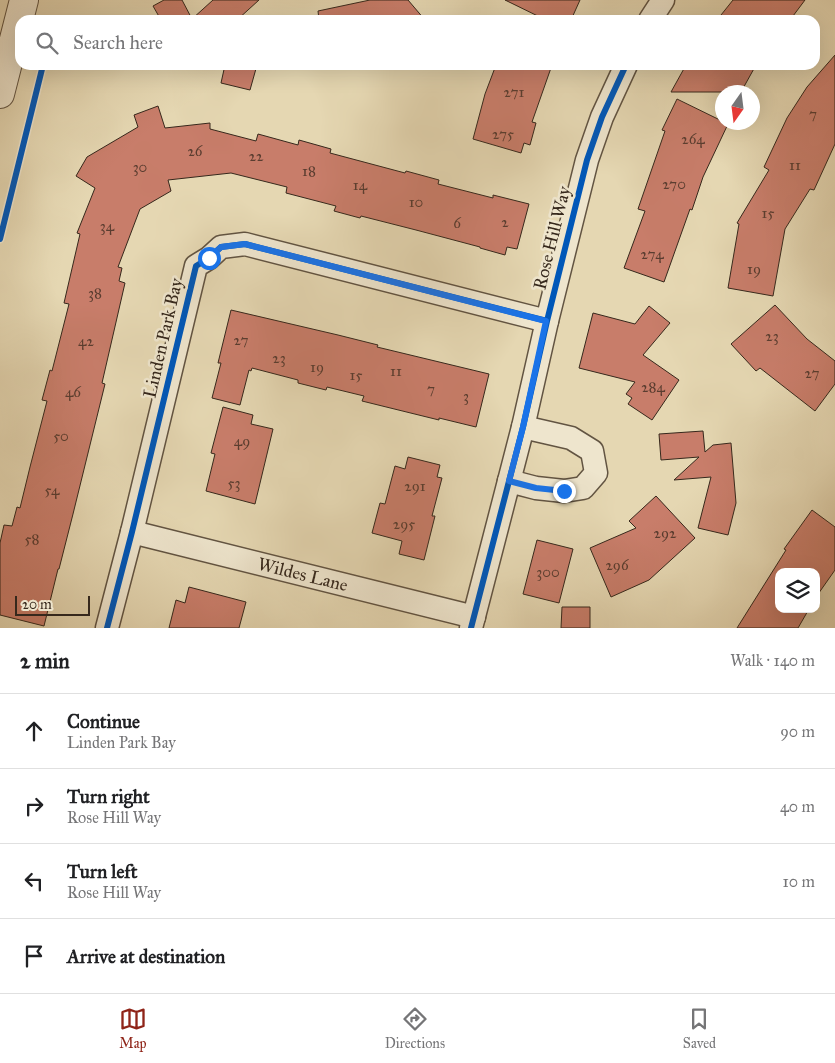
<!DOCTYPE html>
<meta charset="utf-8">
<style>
body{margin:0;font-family:"IM FELL Great Primer",serif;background:#f2f2f2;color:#202124}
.controls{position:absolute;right:15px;bottom:15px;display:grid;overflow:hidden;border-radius:10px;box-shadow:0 5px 20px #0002}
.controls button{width:45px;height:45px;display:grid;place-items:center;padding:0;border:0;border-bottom:1px solid #e0e0e0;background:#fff;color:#202124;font:25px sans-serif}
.compass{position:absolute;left:715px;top:85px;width:45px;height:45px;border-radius:50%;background:#fff;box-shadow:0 5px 20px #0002;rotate:194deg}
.scale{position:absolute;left:15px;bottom:12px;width:75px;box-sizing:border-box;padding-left:5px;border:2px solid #36281c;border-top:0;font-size:14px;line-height:18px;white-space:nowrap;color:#36281c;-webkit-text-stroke:4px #eee5cd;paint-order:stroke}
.stop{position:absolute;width:15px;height:15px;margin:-11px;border:4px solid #1a73e8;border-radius:50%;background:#fff}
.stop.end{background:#1a73e8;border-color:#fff;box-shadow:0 1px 5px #0008}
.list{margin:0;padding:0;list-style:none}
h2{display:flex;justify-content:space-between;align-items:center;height:65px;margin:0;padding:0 20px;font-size:21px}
h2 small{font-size:16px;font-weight:400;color:#757577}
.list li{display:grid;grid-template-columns:32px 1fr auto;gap:15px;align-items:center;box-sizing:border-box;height:75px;padding:0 20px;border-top:1px solid #e0e0e0}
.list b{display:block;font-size:19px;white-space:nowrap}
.list p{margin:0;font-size:16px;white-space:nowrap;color:#757577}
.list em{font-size:16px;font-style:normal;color:#757577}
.icon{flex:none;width:28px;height:28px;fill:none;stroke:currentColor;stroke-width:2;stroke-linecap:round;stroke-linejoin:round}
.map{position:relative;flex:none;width:835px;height:628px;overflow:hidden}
.search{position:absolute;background:#fff;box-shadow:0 5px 20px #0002;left:15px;right:15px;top:15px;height:55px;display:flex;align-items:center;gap:12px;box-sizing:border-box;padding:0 18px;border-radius:15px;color:#757577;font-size:19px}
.sheet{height:365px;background:#fff}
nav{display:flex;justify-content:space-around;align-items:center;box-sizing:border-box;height:70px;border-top:1px solid #e0e0e0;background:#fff;font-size:14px;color:#757577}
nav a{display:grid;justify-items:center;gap:2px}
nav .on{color:#8f2418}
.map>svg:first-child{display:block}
.building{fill:#c87d6a;stroke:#36281c}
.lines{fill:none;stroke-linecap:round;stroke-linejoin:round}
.minor-casing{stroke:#625442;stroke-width:25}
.tertiary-casing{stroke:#625442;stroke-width:30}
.minor{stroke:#eee5cd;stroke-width:22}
.tertiary{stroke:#eee5cd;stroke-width:28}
.cycleway-casing{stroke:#eee5cd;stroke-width:9}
.cycleway{stroke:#0057b8;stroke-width:6}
.route{stroke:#1a73e8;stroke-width:6}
.labels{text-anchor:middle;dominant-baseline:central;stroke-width:5;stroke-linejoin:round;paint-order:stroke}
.number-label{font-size:15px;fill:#5a3d30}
.street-label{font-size:18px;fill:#36281c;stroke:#eee5cd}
</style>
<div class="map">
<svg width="835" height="628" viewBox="0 0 835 628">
<rect width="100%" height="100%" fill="#e5d7b2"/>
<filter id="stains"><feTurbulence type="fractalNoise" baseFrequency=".004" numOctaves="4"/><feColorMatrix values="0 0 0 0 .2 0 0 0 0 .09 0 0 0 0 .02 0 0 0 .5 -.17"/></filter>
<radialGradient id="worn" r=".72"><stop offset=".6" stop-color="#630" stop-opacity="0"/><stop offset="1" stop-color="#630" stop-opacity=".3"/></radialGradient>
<path class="building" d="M164,0h18l10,19 21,-19h46l-22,20h-76l-8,-14z
M370,0h38l17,20h-106l-1,-9z
M505,0h75l-9,20h-25z
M733,0h72l-15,20h-73z
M835,55v89l-21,46 -4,-1 -25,40 -12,67 -45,-8 11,-64 -2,-1 32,-53 -5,-3 23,-49 20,-31z
M225,65h32l-7,25 -29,-7z
M496,65h56l-20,57 4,1 -6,22 -6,-2 -3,10 -48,-14 12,-45z
M686,65h70l-15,27h-70z
M677,99l45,22v1l6,2 -25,53 -11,33 -2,-1 -26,73 -40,-14 21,-57 -7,-2 27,-78 -3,-1z
M158,106l7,22 45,-5v6l46,12 2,-7 40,11 1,-5 32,9 -1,4 75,20 1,-2 33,9 -1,4 55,14v-3l36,9 -12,45 -10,-2 -2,8 -25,-7v-1l-64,-17 -55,-14 -1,2 -26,-7 2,-5 -50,-13 1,-6 -56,-14 -63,7 3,11 -31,18 -22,58 4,1 -3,13 6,2 -23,100 3,1 -32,130 -14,55h-1l-14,57 -44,-11v-72l4,-18 8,1 5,-19 3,1 10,-41 17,-66 -5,-1 8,-30 2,1 17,-67 -5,-1 16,-69 -3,-1 18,-45 -19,-12 11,-19 51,-30 -4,-12z
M775,305l32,34 28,22v23l-20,27 -55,-43 -4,3 -25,-27z
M649,306l21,17 -27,32 36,25 -27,40 -24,-16 4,-6 -6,-4 9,-12 -56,-14 14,-55 42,11z
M231,310l107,25 40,10 -1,2 112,27 -13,53 -37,-9v2l-77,-19 2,-5 -37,-9 -1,3 -28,-7v-3l-46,-12 -1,3 -2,-1 -9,35 -28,-7 9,-35h-3z
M223,407l30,8 -2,9 22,5 -18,75 -49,-13 9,-37 -4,-1z
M703,431l2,21 8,-7 18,-2 5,60 -8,32 -30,-7 13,-51 -37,3 25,-23 -38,3 -2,-26z
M408,457l32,8 -3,12 5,1 -10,38h3l-11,44 -25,-6 3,-13 -30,-8 8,-30 5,1 10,-38 10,3z
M656,496l39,42 -46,42 -38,17 -21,-49 46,-20 -7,-7z
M812,510l23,17v43l-19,27v-25h-37v37h30l-11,19h-61l49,-78 -2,-1z
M537,540l36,9 -14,54 -36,-9z
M189,587l57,15 -7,26h-70l7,-28 9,3z
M562,607h28v21h-29z"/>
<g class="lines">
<defs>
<g id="minor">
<path d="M650,20l13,-20"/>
<path d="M509,481l27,7 28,3 19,-3 13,-15 -4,-22 -21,-13 -48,-11"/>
<path id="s1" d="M132,532l342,85"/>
<path d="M107,628l25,-96 64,-266 13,-8 12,-11 24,-3 302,77"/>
<path d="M471,628l52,-201 24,-106 40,-161 15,-43 24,-52"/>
</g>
<path id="tertiary" d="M0,94l24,-94"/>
</defs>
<use href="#minor" class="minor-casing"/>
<use href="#tertiary" class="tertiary-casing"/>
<use href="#minor" class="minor"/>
<use href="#tertiary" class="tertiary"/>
<defs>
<path id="cycleway" d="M0,239l43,-174
M107,628l25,-96 64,-266 13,-8 12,-11 24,-3 302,77
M471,628l52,-201 24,-106 40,-161 15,-43 24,-52"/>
</defs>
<use href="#cycleway" class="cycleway-casing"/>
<use href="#cycleway" class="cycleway"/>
</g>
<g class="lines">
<path class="route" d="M209,258l12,-11 24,-3 301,77 -23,106 -14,54 27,7 28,3"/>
</g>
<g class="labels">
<g class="number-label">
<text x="514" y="92">271</text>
<text x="813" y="114">7</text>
<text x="503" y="134">275</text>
<text x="693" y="139">264</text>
<text x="195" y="151">26</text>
<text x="256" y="156">22</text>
<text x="795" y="165">11</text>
<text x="140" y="167">30</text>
<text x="309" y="171">18</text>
<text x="674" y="184">270</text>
<text x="360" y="185">14</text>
<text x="416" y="202">10</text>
<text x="768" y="213">15</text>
<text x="505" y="222">2</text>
<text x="457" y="223">6</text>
<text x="107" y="226">34</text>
<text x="652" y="254">274</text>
<text x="754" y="269">19</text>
<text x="95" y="293">38</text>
<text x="772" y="336">23</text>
<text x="241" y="340">27</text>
<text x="86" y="341">42</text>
<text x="279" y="358">23</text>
<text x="317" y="367">19</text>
<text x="396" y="371">11</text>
<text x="812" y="373">27</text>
<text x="356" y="375">15</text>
<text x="653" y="387">284</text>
<text x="431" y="389">7</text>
<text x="73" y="392">46</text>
<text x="466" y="396">3</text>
<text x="61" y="436">50</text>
<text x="242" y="441">49</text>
<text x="234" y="483">53</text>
<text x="415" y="486">291</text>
<text x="52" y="490">54</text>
<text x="404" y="524">295</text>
<text x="665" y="533">292</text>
<text x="32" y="539">58</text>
<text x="617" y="565">296</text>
<text x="548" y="572">300</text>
</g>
<g class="street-label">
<text transform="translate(552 238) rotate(-76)">Rose Hill Way</text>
<text transform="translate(163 338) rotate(-77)">Linden Park Bay</text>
<text stroke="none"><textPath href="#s1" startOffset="176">Wildes Lane</textPath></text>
</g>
</g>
<rect width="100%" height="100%" filter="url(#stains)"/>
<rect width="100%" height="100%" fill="url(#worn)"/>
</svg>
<div class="controls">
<button><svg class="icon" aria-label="layers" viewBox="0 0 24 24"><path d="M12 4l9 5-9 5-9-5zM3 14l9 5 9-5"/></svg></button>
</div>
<svg class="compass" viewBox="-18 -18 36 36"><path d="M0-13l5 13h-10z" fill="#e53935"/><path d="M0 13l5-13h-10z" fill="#757577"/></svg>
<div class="scale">20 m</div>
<div class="stop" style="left:209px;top:258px"></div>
<div class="stop end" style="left:564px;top:491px"></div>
<div class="search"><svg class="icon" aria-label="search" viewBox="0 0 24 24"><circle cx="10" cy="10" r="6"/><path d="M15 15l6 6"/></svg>Search here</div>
</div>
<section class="sheet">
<h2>2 min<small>Walk · 140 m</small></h2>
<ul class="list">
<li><svg class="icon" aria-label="ahead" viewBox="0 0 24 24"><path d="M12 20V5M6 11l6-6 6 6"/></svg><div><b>Continue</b><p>Linden Park Bay</p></div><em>90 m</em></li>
<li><svg class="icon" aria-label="right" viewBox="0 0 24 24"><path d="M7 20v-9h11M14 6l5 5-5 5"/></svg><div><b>Turn right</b><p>Rose Hill Way</p></div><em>40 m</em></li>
<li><svg class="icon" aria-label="left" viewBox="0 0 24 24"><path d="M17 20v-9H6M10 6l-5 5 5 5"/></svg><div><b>Turn left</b><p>Rose Hill Way</p></div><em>10 m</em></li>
<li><svg class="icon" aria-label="arrive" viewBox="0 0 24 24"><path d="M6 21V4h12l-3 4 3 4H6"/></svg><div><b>Arrive at destination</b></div></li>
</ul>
</section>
<nav>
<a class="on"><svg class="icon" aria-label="map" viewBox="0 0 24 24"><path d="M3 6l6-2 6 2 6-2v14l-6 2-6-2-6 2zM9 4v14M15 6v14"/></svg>Map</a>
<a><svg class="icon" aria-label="directions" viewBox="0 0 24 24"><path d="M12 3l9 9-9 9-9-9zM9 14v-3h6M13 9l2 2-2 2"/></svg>Directions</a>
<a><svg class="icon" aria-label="saved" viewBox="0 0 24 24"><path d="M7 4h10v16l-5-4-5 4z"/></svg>Saved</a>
</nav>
